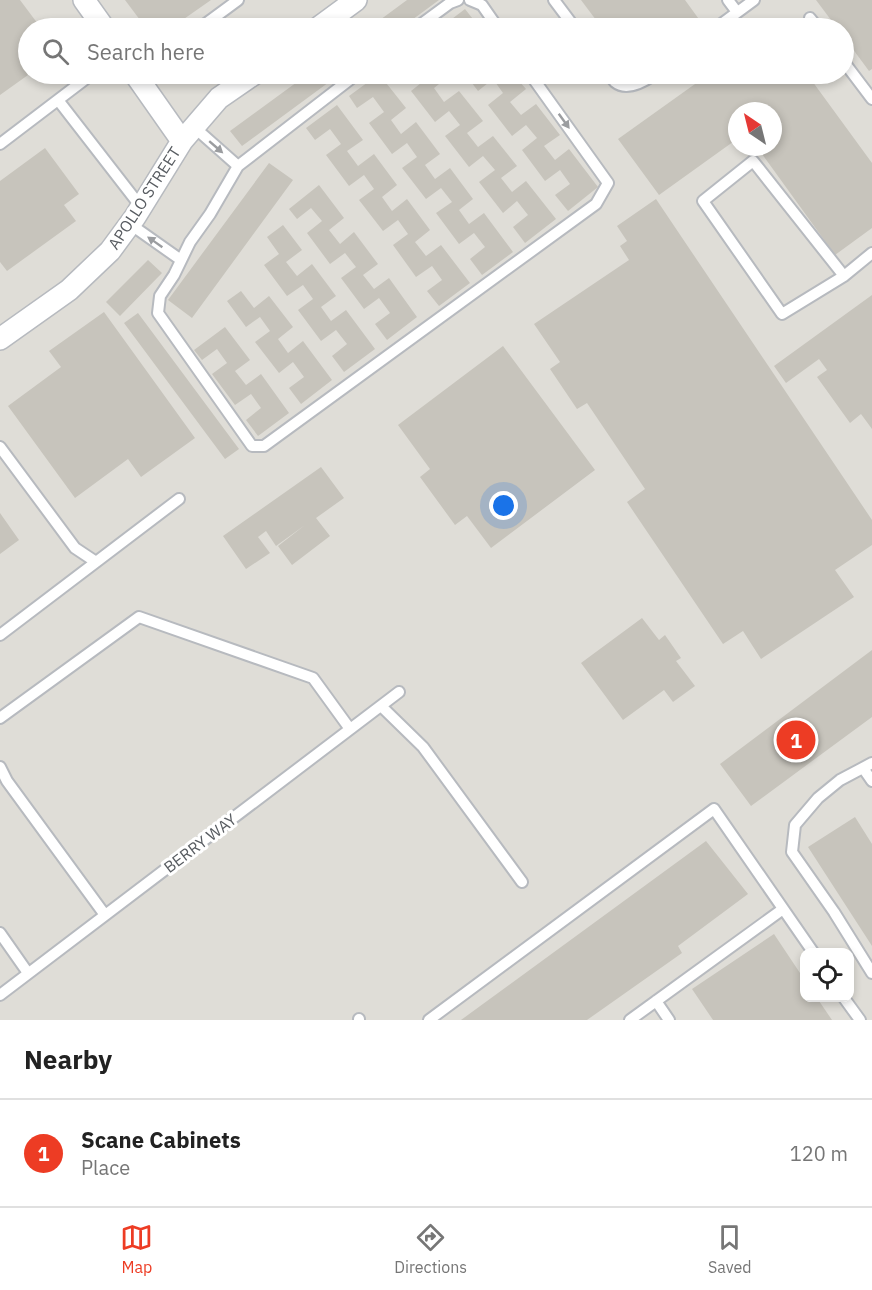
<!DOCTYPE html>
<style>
body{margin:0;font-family:"IBM Plex Sans",sans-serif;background:#f2f2f2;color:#222}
.controls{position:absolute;right:18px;bottom:18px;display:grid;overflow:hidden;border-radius:12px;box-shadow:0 3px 9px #0003}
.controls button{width:54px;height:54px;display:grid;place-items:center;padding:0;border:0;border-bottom:2px solid #e0e0e0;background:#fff;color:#222;font:30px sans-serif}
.compass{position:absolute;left:728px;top:102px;width:54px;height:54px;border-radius:50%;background:#fff;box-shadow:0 3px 9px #0003;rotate:325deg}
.you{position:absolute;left:504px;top:506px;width:21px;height:21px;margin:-15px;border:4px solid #fff;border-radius:50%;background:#1a73e8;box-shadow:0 0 0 9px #1a73e833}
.badge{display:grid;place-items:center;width:39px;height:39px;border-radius:50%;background:#ed3c24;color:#fff;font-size:20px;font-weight:700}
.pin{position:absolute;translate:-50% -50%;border:3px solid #fff;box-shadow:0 2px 6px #0006}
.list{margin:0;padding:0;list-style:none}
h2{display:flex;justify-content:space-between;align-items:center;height:78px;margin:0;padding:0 24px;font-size:26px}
h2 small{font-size:20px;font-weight:400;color:#767676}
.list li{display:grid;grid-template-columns:39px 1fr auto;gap:18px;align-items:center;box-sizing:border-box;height:108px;padding:0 24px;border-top:2px solid #e0e0e0}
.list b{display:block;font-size:22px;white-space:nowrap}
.list p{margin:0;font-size:20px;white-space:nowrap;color:#767676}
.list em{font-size:20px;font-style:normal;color:#767676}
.icon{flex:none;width:33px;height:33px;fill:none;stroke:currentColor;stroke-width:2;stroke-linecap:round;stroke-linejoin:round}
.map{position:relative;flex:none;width:872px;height:1020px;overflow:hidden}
.search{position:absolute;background:#fff;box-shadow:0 3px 9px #0003;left:18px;right:18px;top:18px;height:66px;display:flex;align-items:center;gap:15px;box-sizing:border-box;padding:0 21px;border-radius:33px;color:#767676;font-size:22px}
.sheet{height:186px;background:#fff}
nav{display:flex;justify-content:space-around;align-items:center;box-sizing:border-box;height:84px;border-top:2px solid #e0e0e0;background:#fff;font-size:16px;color:#767676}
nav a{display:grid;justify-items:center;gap:3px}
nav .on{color:#ed3c24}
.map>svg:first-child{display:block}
.industrial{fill:#dfddd7;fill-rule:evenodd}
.building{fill:#c7c4bc}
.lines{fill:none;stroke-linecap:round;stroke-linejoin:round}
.service-casing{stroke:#b7babf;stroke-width:14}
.minor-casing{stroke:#b7babf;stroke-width:24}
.service{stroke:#fff;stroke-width:10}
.minor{stroke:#fff;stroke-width:21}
.oneway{fill:#9b9da0}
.labels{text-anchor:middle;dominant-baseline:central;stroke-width:6;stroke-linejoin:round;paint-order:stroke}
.street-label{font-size:16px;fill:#585c61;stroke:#fff}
</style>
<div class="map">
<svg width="872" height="1020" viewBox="0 0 872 1020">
<rect width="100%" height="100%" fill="#eceadf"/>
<path class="industrial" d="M0,0h872v1020h-872zM28,28h816v46h-816zM737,111h36v36h-36zM804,952h46v46h-46z"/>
<path class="building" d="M0,0h20l21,28h-13v47l-28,20z
M125,0h86l-40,28h-25z
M407,0h32l-38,28h-32z
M581,0h104l16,22 -9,6h-90z
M816,0h56v69l-3,2 -25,-34v-9h-7z
M465,9l15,19h-40z
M308,74h32l-98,72 -12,-15z
M379,74l27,34 -15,12 10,14 15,-12 24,32 -15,11 10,14 15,-11 23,31 -14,11 10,14 15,-11 29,39 -31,23 -12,-16 15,-12 -11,-14 -15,11 -23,-31 16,-11 -11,-14 -15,11 -24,-31 15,-11 -10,-14 -15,11 -23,-31 15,-11 -11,-15 -16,11 -8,-12z
M422,74h25l2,2 -15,12 10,14 15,-11 24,30 -16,12 11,14 15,-11 24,30 -16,12 11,14 14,-11 30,38 -31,24 -12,-16 15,-12 -11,-14 -14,12 -24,-31 16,-12 -12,-14 -14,11 -24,-31 15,-11 -11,-14 -14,11 -24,-31 15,-12z
M465,74h48l13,15 -16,13 11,13 15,-11 24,31 -16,11 11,14 14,-11 29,38 -30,24 -13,-16 15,-11 -10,-14 -15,11 -23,-31 15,-12 -11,-13 -14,11 -24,-31 15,-12 -10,-14 -15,12z
M709,74h98l65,89v65l-37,27 -78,-108h16v-36h-36v28l-78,56 -41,-56z
M337,105l26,35 -16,11 11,15 16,-12 23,31 -15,12 10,14 15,-12 23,31 -15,12 11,14 15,-11 29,38 -31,23 -12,-15 15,-11 -10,-14 -16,11 -23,-32 15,-11 -10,-14 -15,11 -24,-31 15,-11 -10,-14 -15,11 -23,-31 15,-11 -11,-15 -15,11 -9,-12z
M45,148l34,46 -15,11 12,16 -69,50 -7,-9v-81z
M269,163l24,17 -101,138 -24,-18z
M319,185l25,33 -15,12 11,14 14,-12 24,32 -15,11 11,14 15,-11 28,39 -30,23 -12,-16 15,-11 -11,-15 -15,11 -23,-31 15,-11 -11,-14 -15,11 -23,-31 15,-12 -11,-13 -14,11 -8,-10z
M656,199l216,321v25l-37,25 19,27 -93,62 -18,-28 -20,13 -96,-142 18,-13 -58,-86 -10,6 -27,-40 10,-7 -26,-38 95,-64 -9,-14 7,-5 -10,-15z
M283,225l19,25 -16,12 11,14 15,-12 24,32 -15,11 10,14 15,-11 29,39 -31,23 -12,-16 15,-12 -11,-14 -15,11 -23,-31 15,-11 -10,-14 -16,11 -23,-31 15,-11 -12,-17z
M148,260l14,13 -42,43 -14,-14z
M241,291l13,17 15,-12 24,31 -15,12 10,14 15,-12 29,39 -31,24 -12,-16 15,-11 -11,-15 -14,11 -24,-31 15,-11 -10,-14 -14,10 -19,-26z
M872,295v134l-11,-15 -11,9 -33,-46 10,-7 -8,-11 -33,24 -12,-17z
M104,312l91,126 -54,39 -13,-18 -53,39 -67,-92 53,-39 -12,-16z
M138,313l101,136 -14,10 -101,-136z
M225,327l25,33 -15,11 11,14 15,-11 28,39 -31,23 -12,-16 15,-12 -10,-14 -16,11 -23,-31 15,-11 -10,-14 -15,11 -8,-10z
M503,346l92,124 -104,78 -24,-32 -12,9 -35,-48 10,-8 -32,-44z
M321,467l23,31 -28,20 14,18 -38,29 -14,-19 27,-21 -29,21 -10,-15 -8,6 12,16 -24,16 -23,-33z
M0,513l19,27 -19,14z
M642,618l17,22 6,-5 16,23 -5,3 19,25 -22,16 -9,-12 -41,30 -42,-57z
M872,650v67l-121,89 -31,-42z
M855,817l17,27v102l-64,-99z
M706,841l42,53 -70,52 4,7 -95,67h-126z
M774,934l30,45v19h13l15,22h-119l-21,-31z"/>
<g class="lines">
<defs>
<path id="service" d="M470,0l12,5 16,23
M554,0l21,28
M728,0l9,12
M810,18l8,10
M200,28l38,-28
M416,28l34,-25 8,-3
M716,28l38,-28
M844,62l28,37
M357,74l-119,92 -28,48 -20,28 -16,33 -14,21 -2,17 94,133h12l332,-242 12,-21 -78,-109
M609,74c2,2 3,5 6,8 12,10 30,-1 40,-8
M58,100l83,107
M194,127l44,39
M0,144l92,-70
M130,224l51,36
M844,276l-91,-115 -50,40 79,113 62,-38 28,-23
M0,447l75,101 21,14
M0,635l179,-136
M381,706l42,41 99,135
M0,718l139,-101 174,61 37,51
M872,763l-32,17 -22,18 -23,27 -3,27 42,60 38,61
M0,767l7,14 98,134
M863,768l9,13
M0,933l28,40
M0,995l399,-303
M844,998l16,22
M656,1001l13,19
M359,1020v-1
M429,1020l285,-211 99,143
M630,1020l153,-111"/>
<path id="minor" d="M84,0l20,28
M318,28l38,-28
M135,74l47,67
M0,339l69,-49 41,-39 25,-34 47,-76 37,-43 35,-24"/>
</defs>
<use href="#service" class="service-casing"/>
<use href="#minor" class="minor-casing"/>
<use href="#service" class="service"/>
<use href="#minor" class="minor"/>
</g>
<defs><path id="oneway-solid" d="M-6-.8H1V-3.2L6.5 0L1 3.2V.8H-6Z" transform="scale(1.5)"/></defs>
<g class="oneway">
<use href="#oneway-solid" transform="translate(564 121) rotate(54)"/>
<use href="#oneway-solid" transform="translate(216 147) rotate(41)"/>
<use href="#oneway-solid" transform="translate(155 242) rotate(-145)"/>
</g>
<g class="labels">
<g class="street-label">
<text transform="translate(144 198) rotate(-57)">APOLLO STREET</text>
<text transform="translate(200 843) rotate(-37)">BERRY WAY</text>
</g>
</g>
</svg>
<div class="controls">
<button><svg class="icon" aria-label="locate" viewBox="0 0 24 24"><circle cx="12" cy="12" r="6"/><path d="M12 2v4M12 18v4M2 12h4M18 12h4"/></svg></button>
</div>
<svg class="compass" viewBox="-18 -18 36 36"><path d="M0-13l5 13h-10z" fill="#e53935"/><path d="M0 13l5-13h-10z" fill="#767676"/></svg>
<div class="you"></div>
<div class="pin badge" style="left:796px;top:740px">1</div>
<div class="search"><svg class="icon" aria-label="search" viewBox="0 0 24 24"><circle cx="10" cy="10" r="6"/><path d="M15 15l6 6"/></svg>Search here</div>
</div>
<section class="sheet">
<h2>Nearby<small></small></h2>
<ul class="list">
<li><span class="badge">1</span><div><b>Scane Cabinets</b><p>Place</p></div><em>120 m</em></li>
</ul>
</section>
<nav>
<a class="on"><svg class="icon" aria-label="map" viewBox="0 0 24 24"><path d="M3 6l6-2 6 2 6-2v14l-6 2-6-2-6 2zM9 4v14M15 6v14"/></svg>Map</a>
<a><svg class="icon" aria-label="directions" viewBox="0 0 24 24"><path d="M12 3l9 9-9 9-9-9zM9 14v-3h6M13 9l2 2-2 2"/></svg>Directions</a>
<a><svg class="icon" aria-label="saved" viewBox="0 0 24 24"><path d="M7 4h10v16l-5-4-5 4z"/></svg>Saved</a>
</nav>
